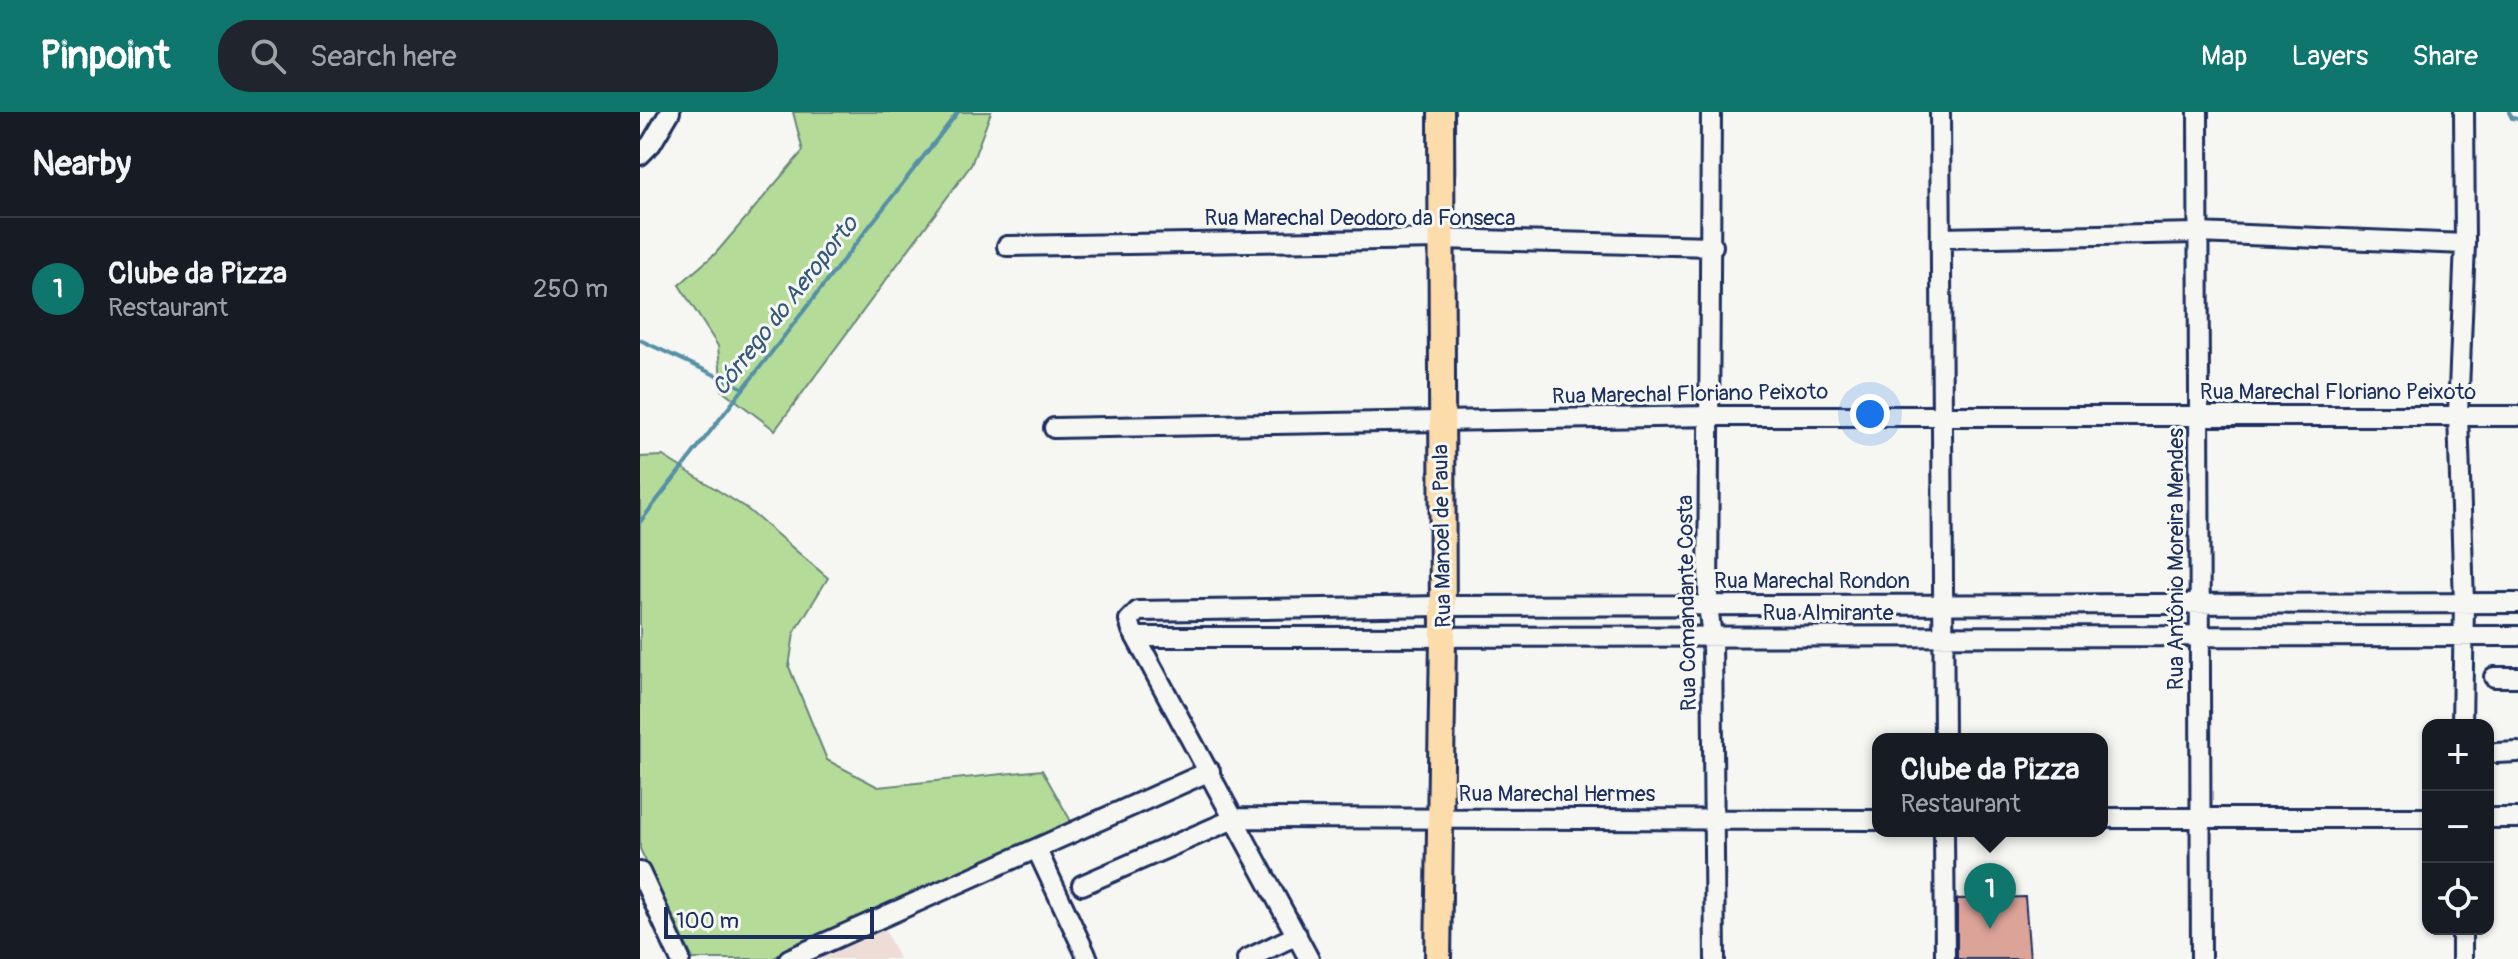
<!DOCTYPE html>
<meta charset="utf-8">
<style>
body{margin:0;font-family:Pangolin,sans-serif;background:#20242c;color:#f1f3f6}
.controls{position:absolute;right:24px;bottom:24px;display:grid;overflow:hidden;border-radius:16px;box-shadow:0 2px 6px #0004}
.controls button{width:72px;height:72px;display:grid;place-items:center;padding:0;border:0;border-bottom:2px solid #363941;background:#171b24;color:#f1f3f6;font:40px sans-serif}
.scale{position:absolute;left:24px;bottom:20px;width:210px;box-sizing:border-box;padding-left:8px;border:4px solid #1b2f5e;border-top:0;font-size:22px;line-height:28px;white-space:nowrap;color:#1b2f5e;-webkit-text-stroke:6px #f6f6f2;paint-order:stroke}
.you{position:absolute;left:1230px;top:302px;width:28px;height:28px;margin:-20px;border:6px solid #fff;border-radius:50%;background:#1a73e8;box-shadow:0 0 0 12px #1a73e833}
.badge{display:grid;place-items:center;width:52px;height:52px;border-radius:50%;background:#0f766e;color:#fff;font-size:26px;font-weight:700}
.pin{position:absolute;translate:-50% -66px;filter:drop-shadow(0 2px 4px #0008)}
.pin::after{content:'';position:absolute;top:42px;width:28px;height:24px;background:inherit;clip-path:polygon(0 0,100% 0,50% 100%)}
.popup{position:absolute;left:1232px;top:621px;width:236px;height:104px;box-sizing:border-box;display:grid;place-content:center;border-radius:16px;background:#171b24;filter:drop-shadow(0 2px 6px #0005);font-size:26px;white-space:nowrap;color:#9ea1a6}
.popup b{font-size:30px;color:#f1f3f6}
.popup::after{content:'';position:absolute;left:50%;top:100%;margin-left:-16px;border:16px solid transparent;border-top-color:#171b24}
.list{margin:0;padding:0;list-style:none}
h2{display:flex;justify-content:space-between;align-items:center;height:104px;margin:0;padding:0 32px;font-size:34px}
h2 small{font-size:26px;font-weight:400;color:#9ea1a6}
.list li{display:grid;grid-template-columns:52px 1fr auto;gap:24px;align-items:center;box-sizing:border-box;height:144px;padding:0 32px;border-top:2px solid #363941}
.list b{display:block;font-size:30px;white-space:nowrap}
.list p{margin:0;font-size:26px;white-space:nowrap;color:#9ea1a6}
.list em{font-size:26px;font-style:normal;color:#9ea1a6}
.icon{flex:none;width:44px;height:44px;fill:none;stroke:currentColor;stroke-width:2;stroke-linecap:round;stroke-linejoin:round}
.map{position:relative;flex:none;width:1878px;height:847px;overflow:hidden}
header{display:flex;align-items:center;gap:48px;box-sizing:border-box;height:112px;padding:0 40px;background:#0f766e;color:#fff}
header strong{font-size:38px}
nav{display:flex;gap:44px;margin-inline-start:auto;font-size:28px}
.search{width:560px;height:72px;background:#20242c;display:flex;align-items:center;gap:20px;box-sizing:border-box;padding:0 28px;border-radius:32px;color:#9ea1a6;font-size:30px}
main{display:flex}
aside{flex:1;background:#171b24}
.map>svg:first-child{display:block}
.built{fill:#eeddd7}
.green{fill:#b4dc98;stroke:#68867b;stroke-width:2}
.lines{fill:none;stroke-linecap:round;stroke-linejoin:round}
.stream{stroke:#5790a7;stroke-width:4}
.building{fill:#dca399;stroke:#1b2f5e;stroke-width:2}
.minor-casing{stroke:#1b2f5e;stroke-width:24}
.major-casing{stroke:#1b2f5e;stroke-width:30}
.minor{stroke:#f6f6f2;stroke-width:18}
.major{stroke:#fddcac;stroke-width:24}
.labels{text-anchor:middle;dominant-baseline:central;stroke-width:6;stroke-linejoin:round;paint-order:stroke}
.street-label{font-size:22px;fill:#1b2f5e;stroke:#f6f6f2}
.water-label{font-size:24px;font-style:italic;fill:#34577c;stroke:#f6f6f2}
</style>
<header>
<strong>Pinpoint</strong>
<div class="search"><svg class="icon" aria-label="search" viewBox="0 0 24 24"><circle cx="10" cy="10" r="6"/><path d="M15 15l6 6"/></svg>Search here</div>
<nav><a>Map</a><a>Layers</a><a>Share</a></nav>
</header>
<main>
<aside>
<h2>Nearby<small></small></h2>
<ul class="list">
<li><span class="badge">1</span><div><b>Clube da Pizza</b><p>Restaurant</p></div><em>250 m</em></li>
</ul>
</aside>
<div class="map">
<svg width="1878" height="847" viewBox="0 0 1878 847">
<rect width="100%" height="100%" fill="#f6f6f2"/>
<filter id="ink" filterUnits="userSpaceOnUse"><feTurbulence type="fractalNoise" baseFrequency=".0125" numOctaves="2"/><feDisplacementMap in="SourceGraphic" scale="16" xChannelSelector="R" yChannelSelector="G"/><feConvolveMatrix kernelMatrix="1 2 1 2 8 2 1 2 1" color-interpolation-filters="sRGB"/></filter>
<g filter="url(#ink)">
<path class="built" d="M242,811l17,36h-94z"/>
<path class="green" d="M153,0h198l-20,53 -196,265 -53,-40 -4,-44 -39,-61 37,-32 87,-102z
M23,344l83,52 82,70 -34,55 -5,34 38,93 51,27 164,-17 30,53 -301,136h-78l-53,-110v-392z"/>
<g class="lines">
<path class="stream" d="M1869,0l3,6 6,1
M0,228l103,48
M0,410l318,-410"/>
</g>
<path class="building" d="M1385,785l5,62h-73v-60z"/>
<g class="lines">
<defs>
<path id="minor" d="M1071,0l-3,493 4,32 3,322
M1300,0l4,627
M1558,0l3,847
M0,43l11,-11 19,-32
M1301,126l256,-5 268,11
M367,134l434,-7 272,7
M414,316l657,-12h807
M498,525l1380,-1
M1854,565h24
M1822,613l2,-122 -6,-189 7,-170 -1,-132
M1856,641l22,-1
M1462,706h326
M1848,706h30
M1304,719l1,128
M397,738l51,109
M0,760l40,87
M442,773l154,-67 642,2
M149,847l421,-188
M607,847l50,-24
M669,847l-177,-329 -3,-10 9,-9 304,-5 1076,-3
M1822,847v-30"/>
<path id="major" d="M798,847l5,-322 -2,-525"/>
</defs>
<use href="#minor" class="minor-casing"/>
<use href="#major" class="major-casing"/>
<use href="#minor" class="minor"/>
<use href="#major" class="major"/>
</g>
</g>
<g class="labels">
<g class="street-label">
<text x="720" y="106">Rua Marechal Deodoro da Fonseca</text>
<text x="1698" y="280">Rua Marechal Floriano Peixoto</text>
<text transform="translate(1050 282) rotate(-1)">Rua Marechal Floriano Peixoto</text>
<text transform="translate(802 424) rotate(-91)">Rua Manoel de Paula</text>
<text transform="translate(1536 447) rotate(-90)">Rua Antônio Moreira Mendes</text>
<text x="1172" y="469">Rua Marechal Rondon</text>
<text transform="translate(1047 491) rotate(-91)">Rua Comandante Costa</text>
<text x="1188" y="501">Rua Almirante</text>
<text x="917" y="682">Rua Marechal Hermes</text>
</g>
<g class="water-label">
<text transform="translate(145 194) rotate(-52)">Córrego do Aeroporto</text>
</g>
</g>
</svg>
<div class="controls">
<button>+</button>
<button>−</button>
<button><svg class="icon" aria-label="locate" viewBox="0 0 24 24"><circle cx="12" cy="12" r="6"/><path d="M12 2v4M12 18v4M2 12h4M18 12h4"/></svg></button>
</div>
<div class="scale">100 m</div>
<div class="you"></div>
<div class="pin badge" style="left:1350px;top:817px">1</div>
<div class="popup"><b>Clube da Pizza</b>Restaurant</div>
</div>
</main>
